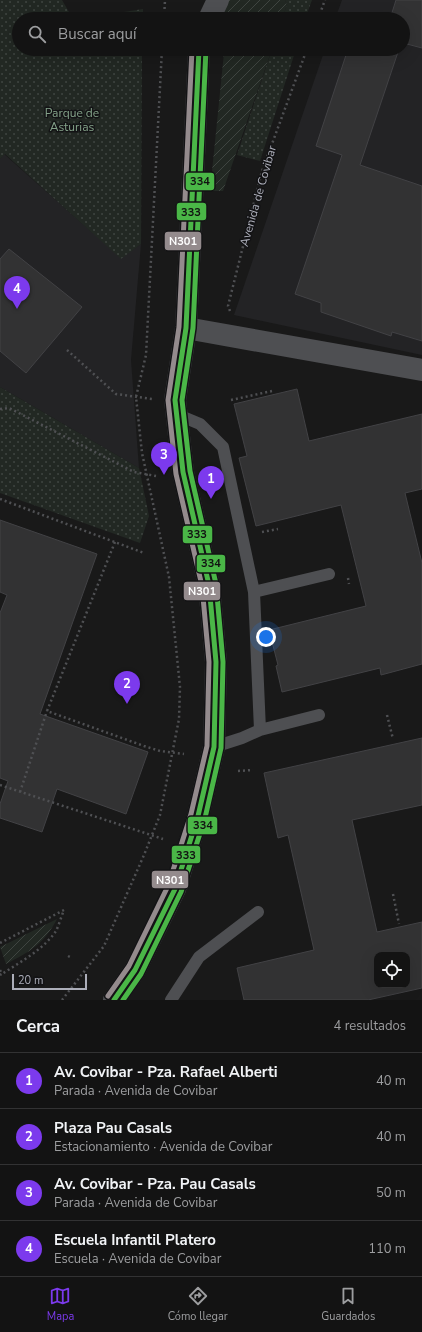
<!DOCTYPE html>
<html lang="es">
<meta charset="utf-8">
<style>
body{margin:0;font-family:"Nunito Sans",sans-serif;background:#202021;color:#f1f3f6}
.controls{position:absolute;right:12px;bottom:12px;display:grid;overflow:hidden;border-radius:8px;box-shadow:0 4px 16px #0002}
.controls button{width:36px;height:36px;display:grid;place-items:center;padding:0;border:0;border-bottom:1px solid #323233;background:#131313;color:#f1f3f6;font:20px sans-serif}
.scale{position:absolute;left:12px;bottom:10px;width:75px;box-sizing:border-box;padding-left:4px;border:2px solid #acaeb9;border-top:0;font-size:11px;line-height:14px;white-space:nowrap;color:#acaeb9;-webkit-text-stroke:3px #131315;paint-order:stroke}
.you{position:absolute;left:266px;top:637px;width:14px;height:14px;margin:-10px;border:3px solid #fff;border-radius:50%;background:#1a73e8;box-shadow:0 0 0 6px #1a73e833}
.badge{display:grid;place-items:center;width:26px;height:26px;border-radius:50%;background:#7c3aed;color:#fff;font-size:13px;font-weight:700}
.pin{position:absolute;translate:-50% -33px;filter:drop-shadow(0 1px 2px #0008)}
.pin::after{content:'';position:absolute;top:21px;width:14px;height:12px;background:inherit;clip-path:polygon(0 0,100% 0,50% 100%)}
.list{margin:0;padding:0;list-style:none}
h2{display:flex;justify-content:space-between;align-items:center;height:52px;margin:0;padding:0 16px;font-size:17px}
h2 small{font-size:13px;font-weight:400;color:#9d9ea0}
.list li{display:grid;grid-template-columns:26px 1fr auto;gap:12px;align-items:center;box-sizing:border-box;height:56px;padding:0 16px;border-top:1px solid #323233}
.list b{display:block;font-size:15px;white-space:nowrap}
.list p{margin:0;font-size:13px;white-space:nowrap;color:#9d9ea0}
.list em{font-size:13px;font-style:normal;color:#9d9ea0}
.icon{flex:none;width:22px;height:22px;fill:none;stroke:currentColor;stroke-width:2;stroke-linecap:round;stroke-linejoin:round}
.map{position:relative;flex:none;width:422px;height:1000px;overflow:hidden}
.search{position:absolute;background:#131313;box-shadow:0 4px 16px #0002;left:12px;right:12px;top:12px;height:44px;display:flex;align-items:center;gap:10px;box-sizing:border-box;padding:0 14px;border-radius:22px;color:#9d9ea0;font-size:15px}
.sheet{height:276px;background:#131313}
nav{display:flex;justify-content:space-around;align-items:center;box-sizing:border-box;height:56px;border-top:1px solid #323233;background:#131313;font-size:11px;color:#9d9ea0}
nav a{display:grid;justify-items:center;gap:2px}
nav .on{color:#7c3aed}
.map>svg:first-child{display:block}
.built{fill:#232325}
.park{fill:url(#park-dots)}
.garden{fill:url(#garden-furrows)}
.building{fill:#323233;stroke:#424245;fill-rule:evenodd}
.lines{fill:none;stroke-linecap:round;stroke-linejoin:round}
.path{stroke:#4f5053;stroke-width:2.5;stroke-dasharray:2 3;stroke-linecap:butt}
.service{stroke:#4e4f52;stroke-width:12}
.minor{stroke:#4e4f52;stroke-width:22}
.tertiary{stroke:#4e4f52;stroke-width:22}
.bus-1-casing{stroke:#131315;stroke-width:8}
.bus-2-casing{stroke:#131315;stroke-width:8}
.bus-3-casing{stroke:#131315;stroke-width:8}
.bus-1{stroke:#4ab747;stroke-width:5}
.bus-2{stroke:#4ab747;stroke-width:5}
.bus-3{stroke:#948b8d;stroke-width:5}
.labels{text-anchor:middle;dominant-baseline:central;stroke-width:3;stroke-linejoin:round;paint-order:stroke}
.park-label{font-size:12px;fill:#84a289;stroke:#131315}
.street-label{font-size:12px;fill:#acaeb9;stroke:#131315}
.line-badge{stroke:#131315;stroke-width:1.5}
.badge-label{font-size:11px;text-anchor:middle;font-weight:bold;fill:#fff}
.pale-badge-label{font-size:11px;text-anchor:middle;font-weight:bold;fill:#111}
</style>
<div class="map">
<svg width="422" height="1000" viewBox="0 0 422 1000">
<defs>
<pattern id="park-dots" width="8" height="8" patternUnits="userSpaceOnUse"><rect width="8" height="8" fill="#222823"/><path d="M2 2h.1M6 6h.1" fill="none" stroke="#3f4541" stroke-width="1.8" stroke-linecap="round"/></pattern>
<pattern id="garden-furrows" width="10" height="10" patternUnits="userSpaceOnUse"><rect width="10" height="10" fill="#222823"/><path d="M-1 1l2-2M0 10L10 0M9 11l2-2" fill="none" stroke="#3f4541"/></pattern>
</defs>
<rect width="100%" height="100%" fill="#191919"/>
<path class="built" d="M342,0h80v355l-188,-40 91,-266h78v-30h-68z
M4,154l117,104 20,-14 -10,116 8,108 -139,-81v-228z"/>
<path class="park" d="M0,0h62l11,19h-54v30h123l-1,195 -20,15 -116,-105 -5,5z
M285,0h27l-7,19h-23l5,-14z
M143,9v10h-63z
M272,49h24l-36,112 -23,-6z
M0,387l139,81 10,48 -9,27 -140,-50z"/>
<path class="garden" d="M227,0h58l2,5 -5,14h-61z
M215,49h57l-49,142h-13l14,-138z
M57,919c-13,25 -26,32 -51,45l-6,-17z"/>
<path class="building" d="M396,0h26v48l-19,-5v-24h-13z
M348,49h51l-39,116 62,21v155l-30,-9 -1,4 -70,-24v-9l-26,-9 47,-139 -26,-9z
M9,249l73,58 -56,66 -26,-22v-92z
M297,389l12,52 113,-27v75l-17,4 17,70v101l-41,11 -1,-7 -98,24 -6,-26 2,-1 -9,-35 97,-24 -25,-101 -85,21 -17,-68 8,-2 -13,-52z
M0,520l97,34 -57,160 108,38 -22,62 -69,-25 -15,43 -42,-14v-14l8,-23 -8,-3v-165l7,-18 -7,-3z
M422,738v67l-70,15 25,112 45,-10v66l-54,12h-124l-7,-32 77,-18 -26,-115 -10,3 -14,-65zM377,955h30v30h-30z"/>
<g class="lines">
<path class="path" d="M164,19l1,-19
M318,19l7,-19
M230,311l-2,-5 34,-135 45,-122
M67,350l49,44 36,5
M231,400l41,-9
M0,409l9,-1 125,64 22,4
M0,499l144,54
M262,532l16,-3
M115,542l-68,169 97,35 16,5 24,3
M348,578l1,6
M387,715l6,24
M238,771l15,-1
M0,785l163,54
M20,792l27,-81
M393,894l6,30
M0,943l64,-33c-3,7 -5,15 -8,21 -13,19 -36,31 -54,43
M68,956l4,2
M0,970l2,4 -2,1
M62,1000l42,-54 40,-91 16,-40 19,-96 1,-32 -11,-110 -27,-124 -6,-56 10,-42 16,-306"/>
<path class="service" d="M176,414l24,10 23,23 31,145 6,138 -18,8 -28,9
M254,592l75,-18
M260,730l59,-15
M171,1000l28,-43 59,-45"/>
<path class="minor" d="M186,328l236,42"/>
<path class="tertiary" d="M209,19l9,-19
M114,1000l21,-30 40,-81 23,-73 16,-69 2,-85 -7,-77 -26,-113 -8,-72 11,-72 13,-279"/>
<defs>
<path id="bus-1" d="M114,1000l21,-30 40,-81 23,-73 16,-69 2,-85 -7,-77 -26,-113 -8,-72 11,-72 13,-279"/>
<path id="bus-2" d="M123,1000l18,-26 40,-82 24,-74 16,-70 2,-86 -7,-78 -26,-113 -8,-71 11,-72 13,-279"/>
<path id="bus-3" d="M108,996l21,-30 39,-80 23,-72 16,-68 2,-84 -7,-76 -26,-112 -8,-74 11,-73 13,-278"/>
</defs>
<use href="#bus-1" class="bus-1-casing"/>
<use href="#bus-2" class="bus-2-casing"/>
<use href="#bus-3" class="bus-3-casing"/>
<use href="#bus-1" class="bus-1"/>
<use href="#bus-2" class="bus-2"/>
<use href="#bus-3" class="bus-3"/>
</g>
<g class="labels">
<g class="park-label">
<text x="72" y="113">Parque de<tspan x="72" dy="14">Asturias</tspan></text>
</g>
<g class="street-label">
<text transform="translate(258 196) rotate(-74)">Avenida de Covibar</text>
</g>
</g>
<g class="line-badge">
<rect x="185" y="172" width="30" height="19" rx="4" fill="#4ab747"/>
<rect x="176" y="202" width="31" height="19" rx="4" fill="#4ab747"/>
<rect x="164" y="231" width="38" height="20" rx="4" fill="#948b8d"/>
<rect x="182" y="525" width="31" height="19" rx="4" fill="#4ab747"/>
<rect x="196" y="554" width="30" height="19" rx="4" fill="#4ab747"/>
<rect x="183" y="581" width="38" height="20" rx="4" fill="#948b8d"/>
<rect x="187" y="816" width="31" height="19" rx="4" fill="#4ab747"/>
<rect x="171" y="845" width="30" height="19" rx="4" fill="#4ab747"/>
<rect x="151" y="870" width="38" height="19" rx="4" fill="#948b8d"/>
</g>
<g class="badge-label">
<text x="183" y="245">N301</text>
<text x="202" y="595">N301</text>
<text x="170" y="884">N301</text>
</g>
<g class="pale-badge-label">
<text x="200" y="185">334</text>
<text x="191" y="216">333</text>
<text x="197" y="538">333</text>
<text x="211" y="567">334</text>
<text x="203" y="829">334</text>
<text x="186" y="859">333</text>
</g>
</svg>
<div class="controls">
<button><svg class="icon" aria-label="locate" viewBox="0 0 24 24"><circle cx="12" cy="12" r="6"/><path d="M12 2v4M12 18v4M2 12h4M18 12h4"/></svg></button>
</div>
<div class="scale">20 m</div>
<div class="you"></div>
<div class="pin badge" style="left:211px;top:499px">1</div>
<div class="pin badge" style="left:127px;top:704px">2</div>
<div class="pin badge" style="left:164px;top:475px">3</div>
<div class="pin badge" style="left:17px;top:309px">4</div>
<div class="search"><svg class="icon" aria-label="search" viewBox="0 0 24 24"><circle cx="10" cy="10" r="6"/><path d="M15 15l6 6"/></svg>Buscar aquí</div>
</div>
<section class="sheet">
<h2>Cerca<small>4 resultados</small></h2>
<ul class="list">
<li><span class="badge">1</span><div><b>Av. Covibar - Pza. Rafael Alberti</b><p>Parada · Avenida de Covibar</p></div><em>40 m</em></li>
<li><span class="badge">2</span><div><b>Plaza Pau Casals</b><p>Estacionamiento · Avenida de Covibar</p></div><em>40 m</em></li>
<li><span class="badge">3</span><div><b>Av. Covibar - Pza. Pau Casals</b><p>Parada · Avenida de Covibar</p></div><em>50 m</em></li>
<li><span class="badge">4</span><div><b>Escuela Infantil Platero</b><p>Escuela · Avenida de Covibar</p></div><em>110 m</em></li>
</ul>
</section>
<nav>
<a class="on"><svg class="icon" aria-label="map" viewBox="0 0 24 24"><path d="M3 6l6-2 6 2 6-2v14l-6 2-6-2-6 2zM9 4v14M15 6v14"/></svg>Mapa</a>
<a><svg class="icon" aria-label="directions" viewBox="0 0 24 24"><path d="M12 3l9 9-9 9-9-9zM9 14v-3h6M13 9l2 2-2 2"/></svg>Cómo llegar</a>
<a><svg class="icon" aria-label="saved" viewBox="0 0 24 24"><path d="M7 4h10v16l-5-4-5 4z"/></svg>Guardados</a>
</nav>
